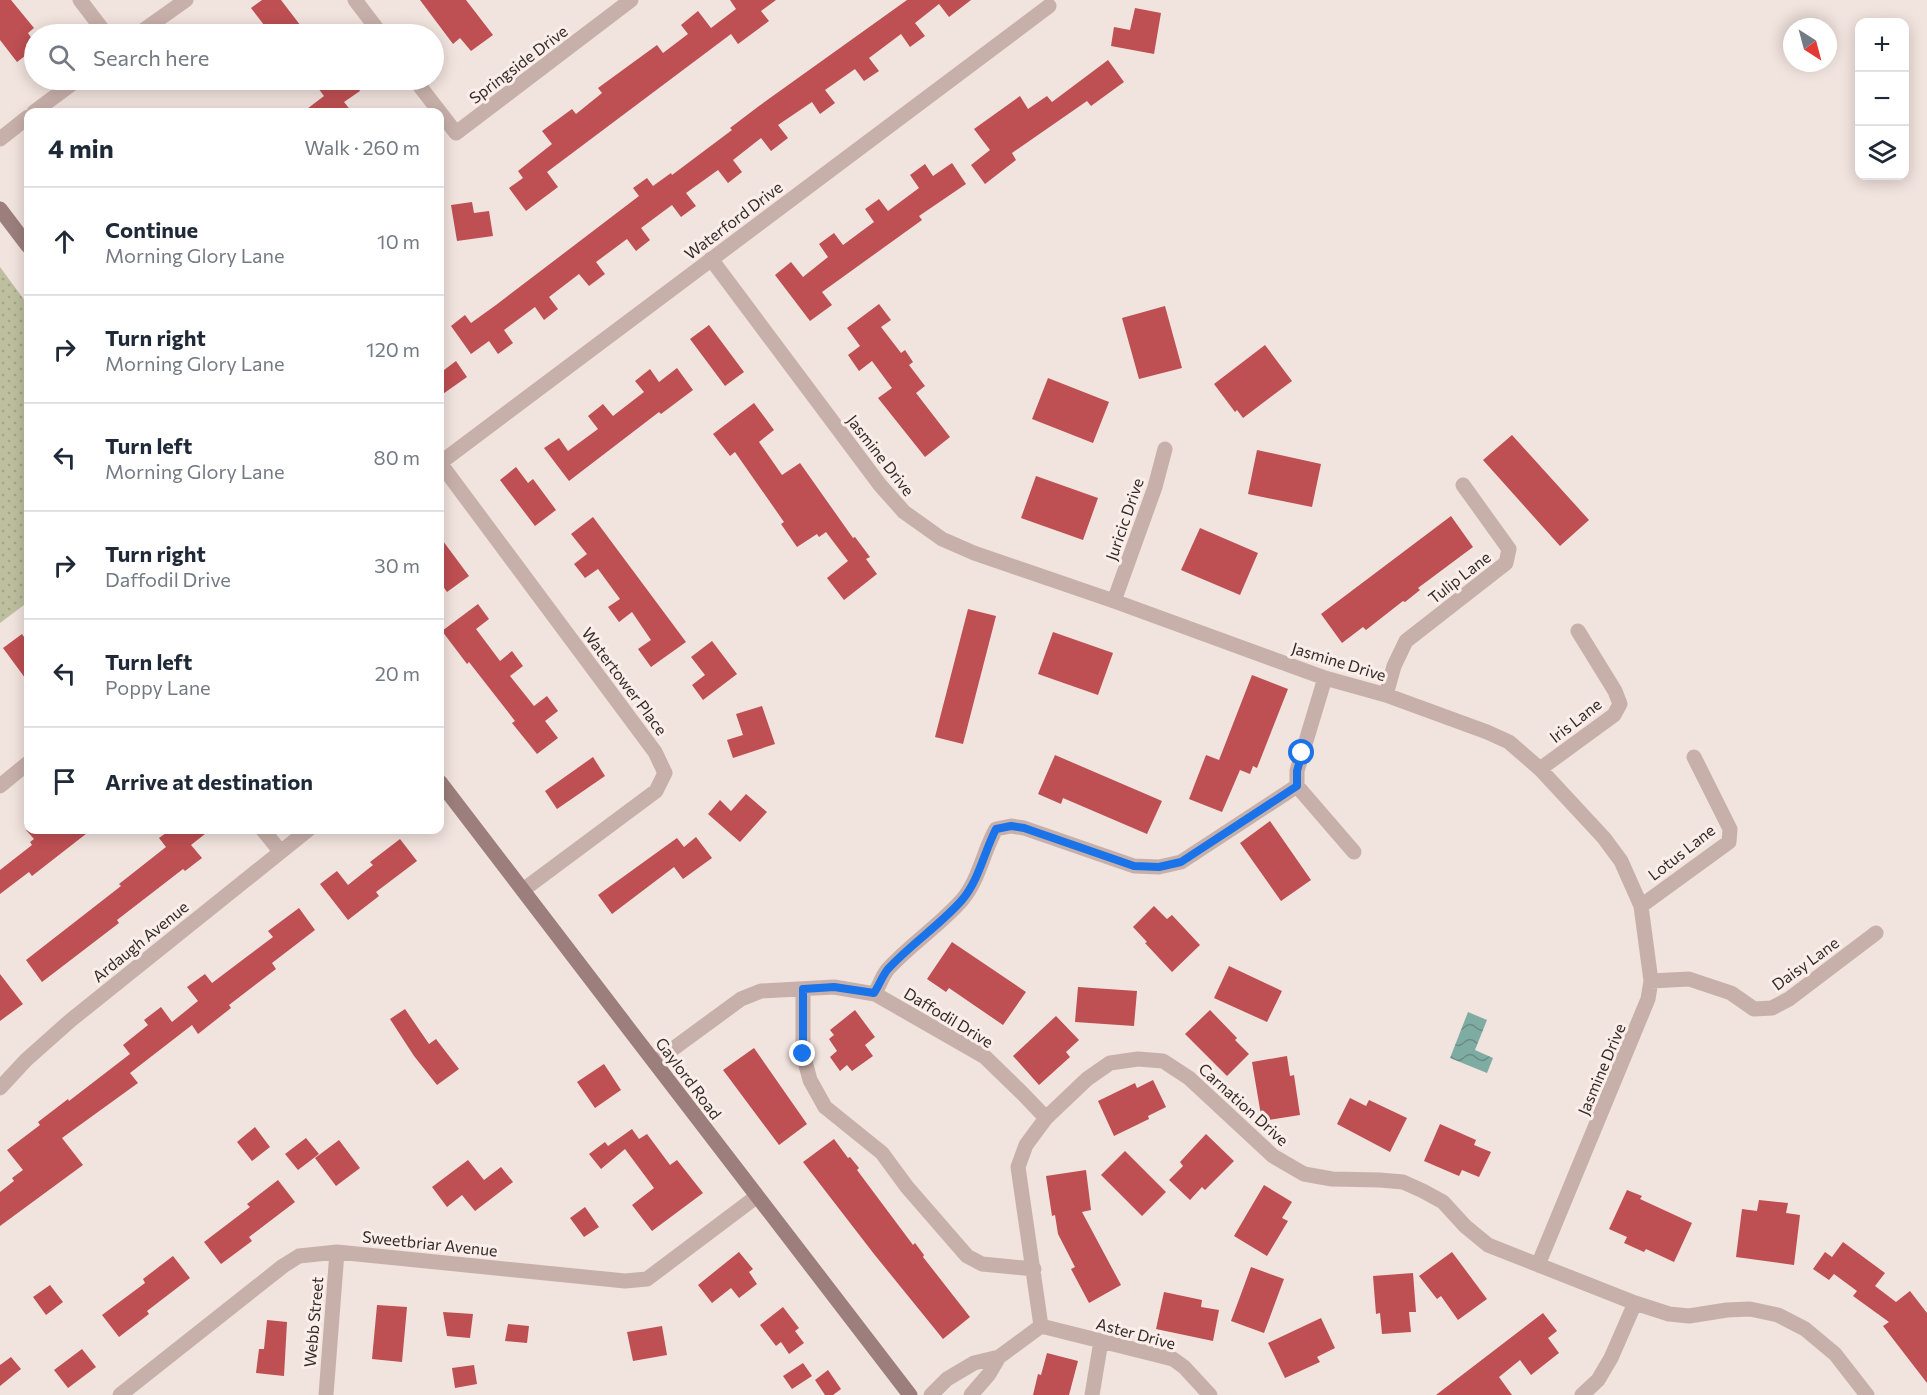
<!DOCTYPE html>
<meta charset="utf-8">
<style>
body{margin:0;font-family:Commissioner,sans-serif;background:#f2f2f3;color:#1f2937}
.controls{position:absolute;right:18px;top:18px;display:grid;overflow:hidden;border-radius:12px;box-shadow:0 3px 15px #0003}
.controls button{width:54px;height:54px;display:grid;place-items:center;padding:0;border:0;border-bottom:2px solid #e0e1e3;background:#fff;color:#1f2937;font:30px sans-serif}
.compass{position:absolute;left:1783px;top:18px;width:54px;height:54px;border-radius:50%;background:#fff;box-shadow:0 3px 15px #0003;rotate:144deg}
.stop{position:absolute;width:18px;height:18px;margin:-14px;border:4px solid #1a73e8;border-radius:50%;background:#fff}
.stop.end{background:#1a73e8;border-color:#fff;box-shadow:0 2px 6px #0008}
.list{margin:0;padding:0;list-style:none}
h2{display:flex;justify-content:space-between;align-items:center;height:78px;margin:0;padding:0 24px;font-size:26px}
h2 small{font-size:20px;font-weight:400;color:#747a83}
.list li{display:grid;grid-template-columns:39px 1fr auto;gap:18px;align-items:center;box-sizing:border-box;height:108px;padding:0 24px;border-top:2px solid #e0e1e3}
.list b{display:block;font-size:22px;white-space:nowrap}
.list p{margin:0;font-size:20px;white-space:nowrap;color:#747a83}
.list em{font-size:20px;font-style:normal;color:#747a83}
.icon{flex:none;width:33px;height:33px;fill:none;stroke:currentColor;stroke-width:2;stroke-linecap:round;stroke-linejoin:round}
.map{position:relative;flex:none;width:1927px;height:1395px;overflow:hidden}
.search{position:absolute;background:#fff;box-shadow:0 3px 15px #0003;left:24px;top:24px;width:420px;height:66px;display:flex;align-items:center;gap:15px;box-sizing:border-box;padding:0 21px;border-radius:33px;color:#747a83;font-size:22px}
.panel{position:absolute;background:#fff;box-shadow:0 3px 15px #0003;left:24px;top:108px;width:420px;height:726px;border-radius:12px}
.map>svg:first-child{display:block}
.green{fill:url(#green-dots)}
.water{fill:url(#water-waves)}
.building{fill:#be4f52}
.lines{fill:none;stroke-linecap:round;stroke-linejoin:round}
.street{stroke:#c8b0aa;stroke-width:15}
.secondary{stroke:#9c7f7c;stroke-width:15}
.route{stroke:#1a73e8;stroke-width:8}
.labels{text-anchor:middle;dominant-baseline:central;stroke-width:6;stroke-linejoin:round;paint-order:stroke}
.street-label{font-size:16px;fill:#362a29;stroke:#f9eeea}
</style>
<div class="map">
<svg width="1927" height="1395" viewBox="0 0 1927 1395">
<defs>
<pattern id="green-dots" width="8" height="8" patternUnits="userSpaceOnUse" patternTransform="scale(1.5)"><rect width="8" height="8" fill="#bdbf9f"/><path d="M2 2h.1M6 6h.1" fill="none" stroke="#a3a489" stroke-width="1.8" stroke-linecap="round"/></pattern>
<pattern id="water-waves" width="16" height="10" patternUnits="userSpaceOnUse" patternTransform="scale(1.5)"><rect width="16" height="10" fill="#7faca2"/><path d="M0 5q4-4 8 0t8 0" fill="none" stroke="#698c84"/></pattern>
</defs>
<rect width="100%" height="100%" fill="#f1e3de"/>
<path class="green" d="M0,267l28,38v297l-28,21z"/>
<path class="water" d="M1468,1012l19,8 -12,30 18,8 -6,15 -37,-15z"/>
<path class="building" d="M0,0h11l23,28 -6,5 6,9v7l-17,13 -17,-22z
M262,0h19l26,34h-36l-20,-26z
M420,0h46l27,35 -22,16 -11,-13 -7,6z
M730,0h46l-15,11 8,10 -31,23 -7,-10 -184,138 11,15 -32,24 -17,-23 14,-10 -5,-7 34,-27 -10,-13 30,-22 4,5 26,-21 -4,-5 59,-43 6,8 25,-19 -7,-9 17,-14 13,17 25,-19z
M907,0h64l-22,17 -10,-13 -24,19 10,13 -15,11 -9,-13 -32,24 10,13 -15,10 -9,-12 -30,21 10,13 -15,11 -8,-12 -34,23 10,13 -17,13 -10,-13 -28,22 9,12 -14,11 -10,-13 -32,23 10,13 -15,11 -9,-12 -31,23 9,12 -14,11 -9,-12 -31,23 9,12 -16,12 -10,-12 -30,23 9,12 -14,11 -9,-13 -31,23 9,13 -15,11 -9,-13 -18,13 -20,-28 14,-11 6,8 25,-18 143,-109 -6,-8 14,-10 6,8 18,-13 1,2 60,-45 -2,-2 29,-22z
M1135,8l26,5 -7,41 -43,-8 3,-19 16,3z
M1108,60l16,22 -33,24 -4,-5 -75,52 4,7 -31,24 -14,-19 19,-15 -16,-21 46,-33 8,13 19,-13 5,6z
M312,80h39l9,11 -16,11 8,10h-49l21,-16z
M952,163l14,21 -47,32 3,4 -100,72 10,13 -22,16 -35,-46 16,-13 12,15 25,-20 -9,-13 15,-11 9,12 31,-23 -9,-13 14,-10 9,12 31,-23 -9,-13 15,-11 8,12z
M472,202l2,11 15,-2 4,25 -36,5 -6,-36z
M879,304l12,16 -10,7 20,26 4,-3 8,12 -4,3 16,21 -9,7 34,44 -25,20 -47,-59 14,-10 -20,-27 -13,10 -11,-16 12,-9 -13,-18z
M1165,306l17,62 -43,11 -17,-61z
M709,325l35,47 -19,14 -35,-47z
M1265,345l27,36 -49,37 -6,-8 -2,2 -21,-28z
M456,361l11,16 -27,19v-23z
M677,368l16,22 -32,24 -2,-2 -90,69 -25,-33 15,-10 9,13 30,-22 -10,-13 15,-12 10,12 31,-24 -9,-11 15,-12 9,13z
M1048,378l61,24 -16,41 -61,-24z
M754,403l20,27 -15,12 23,33 18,-12 53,75 2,-1 15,20 -4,2 11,15 -33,26 -17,-22 21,-17 -22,-29 -7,5 -2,-3 -20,13 -16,-23 3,-2 -49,-70 -5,4 -17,-22z
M1512,435l77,85 -29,26 -77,-86z
M1257,450l64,14 -9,43 -64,-13z
M516,467l12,16 5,-4 23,31 -21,16 -35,-46z
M1036,476l62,22 -15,42 -62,-22z
M1451,516l22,31 -55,41 2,2 -15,12 -2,-1 -37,29 -3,-3 -21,16 -21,-29z
M593,517l93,125 -35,25 -13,-18 13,-9 -19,-28 -13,10 -11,-15 12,-8 -22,-30 -13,9 -11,-14 13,-10 -16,-20z
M1200,528l58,25 -18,42 -59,-25z
M440,537l29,39 -22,16 -7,-10z
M478,604l11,15 -13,10 24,32 12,-10 11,15 -13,10 24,30 13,-10 11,15 -13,10 13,17 -21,16 -25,-31 3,-2 -46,-59 -2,2 -25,-33z
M968,609l28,7 -33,128 -28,-7z
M1053,632l60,21 -15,42 -60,-21z
M22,634l6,9v39l-25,-34z
M712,641l25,33 -34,26 -11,-15 13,-10 -14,-18z
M1252,675l36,14 -31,79 -4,-2 -3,8 -10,-4 -18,42 -33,-13 17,-44 13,5z
M762,706l13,38 -42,14 -6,-18 16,-5 -7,-21z
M1055,755l107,46 -15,33 -84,-36 -2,6 -23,-10z
M593,757l12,19 -48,33 -12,-18z
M746,794l21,18 -27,30 -32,-28 12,-14 11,11z
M1270,821l41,59 -30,21 -41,-58z
M26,830h65l-59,46 -3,-4 -29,22v-24l32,-25 -2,-3 4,-3z
M170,830h40l-19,15 11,13 -17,13 -2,-2 -66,51 2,3 -77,59 -16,-22 95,-74 -2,-2 47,-37 -7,-9z
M696,837l16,21 -29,21 -9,-12 -62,47 -14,-19 79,-57 7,9z
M400,839l17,22 -41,31 3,4 -31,24 -28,-36 17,-13 11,14 25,-20 -3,-3z
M1154,906l13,13 5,-4 28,30 -28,27 -27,-29 2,-1 -14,-15z
M299,908l16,22 -43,33 4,6 -47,36 2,3 -33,26 -6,-9 -62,48 8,10 -76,55 21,27 -83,61v-34l14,-11 -2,-3 11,-8 -16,-20 33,-25 -2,-3 30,-23 1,2 61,-47 -7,-9 25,-20 -4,-5 17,-13 11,15 26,-21 -11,-14 18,-13 7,9 61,-46 -5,-6z
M952,942l74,50 -23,33 -54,-37 -3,4 -19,-13z
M1229,966l53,25 -15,31 -53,-24z
M0,974l23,30 -23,17z
M1078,987l59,4 -3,35 -59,-4z
M405,1009l24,35 7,-5 23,30 -22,16 -23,-29 -24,-37z
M855,1010l20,27 -10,8 8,11 -21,15 -5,-6 -7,6 -10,-14 7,-6 -8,-12 5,-4 -4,-5z
M1210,1010l27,28 -2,2 14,14 -22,22 -42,-42z
M1056,1016l23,24 -13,12 4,5 -31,28 -26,-29z
M754,1048l53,76 -28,21 -56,-75z
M1287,1056l3,20 4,-1 6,40 -38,6 -10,-59z
M604,1064l17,26 -26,18 -18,-26z
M1153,1080l13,27 -18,9 1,3 -35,17 -16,-35 37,-18 2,5z
M1350,1098l16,8 3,-6 38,18 -17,34 -53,-28z
M1440,1124l36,16 -2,5 17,7 -12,25 -17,-7 -3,6 -35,-15z
M255,1127l15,20 -18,14 -15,-19z
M632,1129l7,10 8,-5 23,31 7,-5 26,33 -51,38 -20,-26 22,-17 -29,-39 -24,20 -12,-15 16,-12 3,4z
M1206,1134l28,27 -29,29 -3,-3 -12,13 -21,-20 14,-14 -3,-4z
M306,1138l13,16 -21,16 -13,-16z
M834,1139l14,19 2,-1 9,11 -2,2 56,75 2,-2 9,12 -1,2 47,60 -27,22 -69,-85 -71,-92z
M339,1140l21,28 -24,18 -21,-28z
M1125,1151l41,41 -24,24 -41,-41z
M468,1160l16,20 17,-13 12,15 -38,29 -13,-16 -15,12 -15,-20z
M1086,1170l5,40 -9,2 39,73 -32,18 -18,-34 4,-2 -17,-33 -3,-19 -3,1 -6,-40z
M278,1180l17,22 -46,35 3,4 -31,23 -17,-22 46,-35 -3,-3z
M1264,1185l28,17 -10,16 6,3 -21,35 -33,-20z
M1627,1190l15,6 -2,3 52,24 -18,39 -28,-13 -2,3 -20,-9 3,-6 -18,-8z
M1759,1200l29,3 -2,10 14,2 -6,50 -58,-8 6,-48 15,2z
M585,1207l14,20 -15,10 -14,-19z
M1843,1242l42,31 -10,13 21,16 14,-11 17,22v70l-44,-57 6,-4 -36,-26 4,-5 -23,-17 -5,6 -16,-11 12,-17 7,5z
M739,1252l14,17 -4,3 8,12 -18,14 -8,-10 -19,15 -14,-18z
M1452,1252l35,47 -29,21 -17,-24 -4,3 -18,-23z
M173,1256l17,22 -43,33 2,3 -30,23 -17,-22 43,-32 -2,-4z
M1251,1267l33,12 -20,54 -33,-12z
M1413,1273l3,39h-7l2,20 -29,2 -2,-21 -4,1 -3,-38z
M50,1285l13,17 -17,13 -13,-18z
M1164,1292l38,8 -1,7 18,3 -6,31 -57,-12z
M377,1305l30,2 -5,55 -30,-3z
M783,1307l16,21 -4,3 9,12 -15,11 -8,-12 -5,4 -16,-21z
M443,1312l30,2 -3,24 -23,-2z
M1543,1313l14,18 -9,7 11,15 -28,22 -11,-15 -21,17 13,18h-76z
M1321,1318l14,30 -18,9 3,5 -35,16 -17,-35z
M267,1320l20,2 -3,54 -28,-3 3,-24h5z
M508,1324l21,2 -2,17 -22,-2z
M662,1326l5,29 -34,6 -6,-29z
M82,1349l14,18 -28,21 -14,-18z
M1047,1353l31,8 -9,34h-36l5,-21 3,1z
M11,1357l10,12 -21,17v-21z
M803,1363l9,13 -20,13 -9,-13z
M474,1365l3,19 -22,4 -3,-20z
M828,1370l13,19 -8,6h-8l-10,-15z"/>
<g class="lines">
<path class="street" d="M80,0l26,34
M355,0l26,34
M138,34l48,-34
M415,80l41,53 175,-133
M34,112l43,-32
M0,139l28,-22
M711,259l169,226 24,27 38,27 32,14 140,48 211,77 61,17 101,37 22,10 31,27 64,69 17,23 20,45 10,75 -3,18 -110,266
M1114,601l41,-114 10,-38
M1386,695l8,-29 12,-25 100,-78 3,-14 -46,-64
M1540,769l74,-54 6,-11 -5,-13 -37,-60
M0,786l28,-23
M1297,786l57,66
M263,830l17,21
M523,890l133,-99 9,-18 -10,-21 -215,-289 609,-457
M1641,906l88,-64 1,-13 -36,-72
M1651,981l38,-2 42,14 23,16 18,-1 17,-9 87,-66
M803,989v65l7,26 15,27 57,46 25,34 60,69 15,8 52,5
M875,994c4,-8 7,-18 13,-25 23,-25 52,-44 74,-69 17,-20 21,-48 34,-71l15,-3 13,2 110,38 25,1 22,-5 116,-76v-15l28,-93
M655,1062l86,-63 20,-8 73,-4 41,7 110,63 36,35 25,26
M0,1088l26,-28 45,-40 237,-190
M1041,1326l132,33 11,8 26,28
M120,1395l163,-129 16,-10 38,-4 288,29 22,-2 109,-82
M326,1395l11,-143
M931,1395l16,-16 27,-16 25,-6 42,-31 -23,-159 8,-22 20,-27 41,-39 23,-16 28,-4 25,2 26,17 84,78 31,18 28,5 48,1 23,2 20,9 20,11 22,24 23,19 147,58 34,11 20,2 38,-6 23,-1 28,6 27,14 30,25 32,41
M971,1395l18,-21 10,-17
M1092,1395l9,-54
M1582,1395l16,-15 13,-22 24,-55"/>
<path class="secondary" d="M0,209l28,37
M440,782c157,204 312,410 470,613"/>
</g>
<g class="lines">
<path class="route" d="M803,1054v-65l31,-2 40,6c5,-7 8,-17 14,-24 23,-25 52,-44 74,-69 17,-20 22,-48 34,-71l15,-3 13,2 110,38 25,1 22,-5 116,-76v-15l5,-18"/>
</g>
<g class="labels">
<g class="street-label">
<text transform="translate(518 64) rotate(-37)">Springside Drive</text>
<text transform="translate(733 220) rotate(-37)">Waterford Drive</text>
<text transform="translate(881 455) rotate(52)">Jasmine Drive</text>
<text transform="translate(1124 519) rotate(-71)">Juricic Drive</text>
<text transform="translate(1459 577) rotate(-38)">Tulip Lane</text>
<text transform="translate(1339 661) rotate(17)">Jasmine Drive</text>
<text transform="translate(625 681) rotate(53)">Watertower Place</text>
<text transform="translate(1575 720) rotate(-38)">Iris Lane</text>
<text transform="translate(1681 852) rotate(-38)">Lotus Lane</text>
<text transform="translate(140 941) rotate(-39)">Ardaugh Avenue</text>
<text transform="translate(1805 963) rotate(-36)">Daisy Lane</text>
<text transform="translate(949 1017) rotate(31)">Daffodil Drive</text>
<text transform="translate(1601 1069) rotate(-67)">Jasmine Drive</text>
<text transform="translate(689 1078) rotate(53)">Gaylord Road</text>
<text transform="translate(1244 1104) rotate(42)">Carnation Drive</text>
<text transform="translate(430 1243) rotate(6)">Sweetbriar Avenue</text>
<text transform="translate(313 1322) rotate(-85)">Webb Street</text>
<text transform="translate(1136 1333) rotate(15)">Aster Drive</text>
</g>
</g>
</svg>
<div class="controls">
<button>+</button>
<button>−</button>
<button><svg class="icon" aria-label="layers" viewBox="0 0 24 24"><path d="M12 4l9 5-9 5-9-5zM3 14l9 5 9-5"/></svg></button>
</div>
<svg class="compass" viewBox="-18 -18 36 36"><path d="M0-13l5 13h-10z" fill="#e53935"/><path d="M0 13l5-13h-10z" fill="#747a83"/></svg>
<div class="stop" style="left:1302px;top:753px"></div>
<div class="stop end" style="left:803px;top:1054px"></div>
<div class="search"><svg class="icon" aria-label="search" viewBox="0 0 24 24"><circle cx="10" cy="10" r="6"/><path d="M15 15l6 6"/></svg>Search here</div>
<section class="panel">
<h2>4 min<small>Walk · 260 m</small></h2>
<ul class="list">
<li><svg class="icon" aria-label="ahead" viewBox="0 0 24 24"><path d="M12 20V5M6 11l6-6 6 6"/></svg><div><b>Continue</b><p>Morning Glory Lane</p></div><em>10 m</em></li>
<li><svg class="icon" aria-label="right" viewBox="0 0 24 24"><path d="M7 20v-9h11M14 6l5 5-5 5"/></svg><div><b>Turn right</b><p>Morning Glory Lane</p></div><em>120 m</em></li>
<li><svg class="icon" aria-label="left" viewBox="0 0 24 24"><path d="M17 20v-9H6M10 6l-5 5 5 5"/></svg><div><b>Turn left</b><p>Morning Glory Lane</p></div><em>80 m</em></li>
<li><svg class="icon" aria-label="right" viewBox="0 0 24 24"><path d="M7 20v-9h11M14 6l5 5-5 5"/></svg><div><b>Turn right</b><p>Daffodil Drive</p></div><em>30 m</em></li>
<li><svg class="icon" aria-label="left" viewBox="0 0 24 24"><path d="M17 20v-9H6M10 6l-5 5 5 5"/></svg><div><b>Turn left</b><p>Poppy Lane</p></div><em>20 m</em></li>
<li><svg class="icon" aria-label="arrive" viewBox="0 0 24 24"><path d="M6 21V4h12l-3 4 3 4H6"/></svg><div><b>Arrive at destination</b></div></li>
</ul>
</section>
</div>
